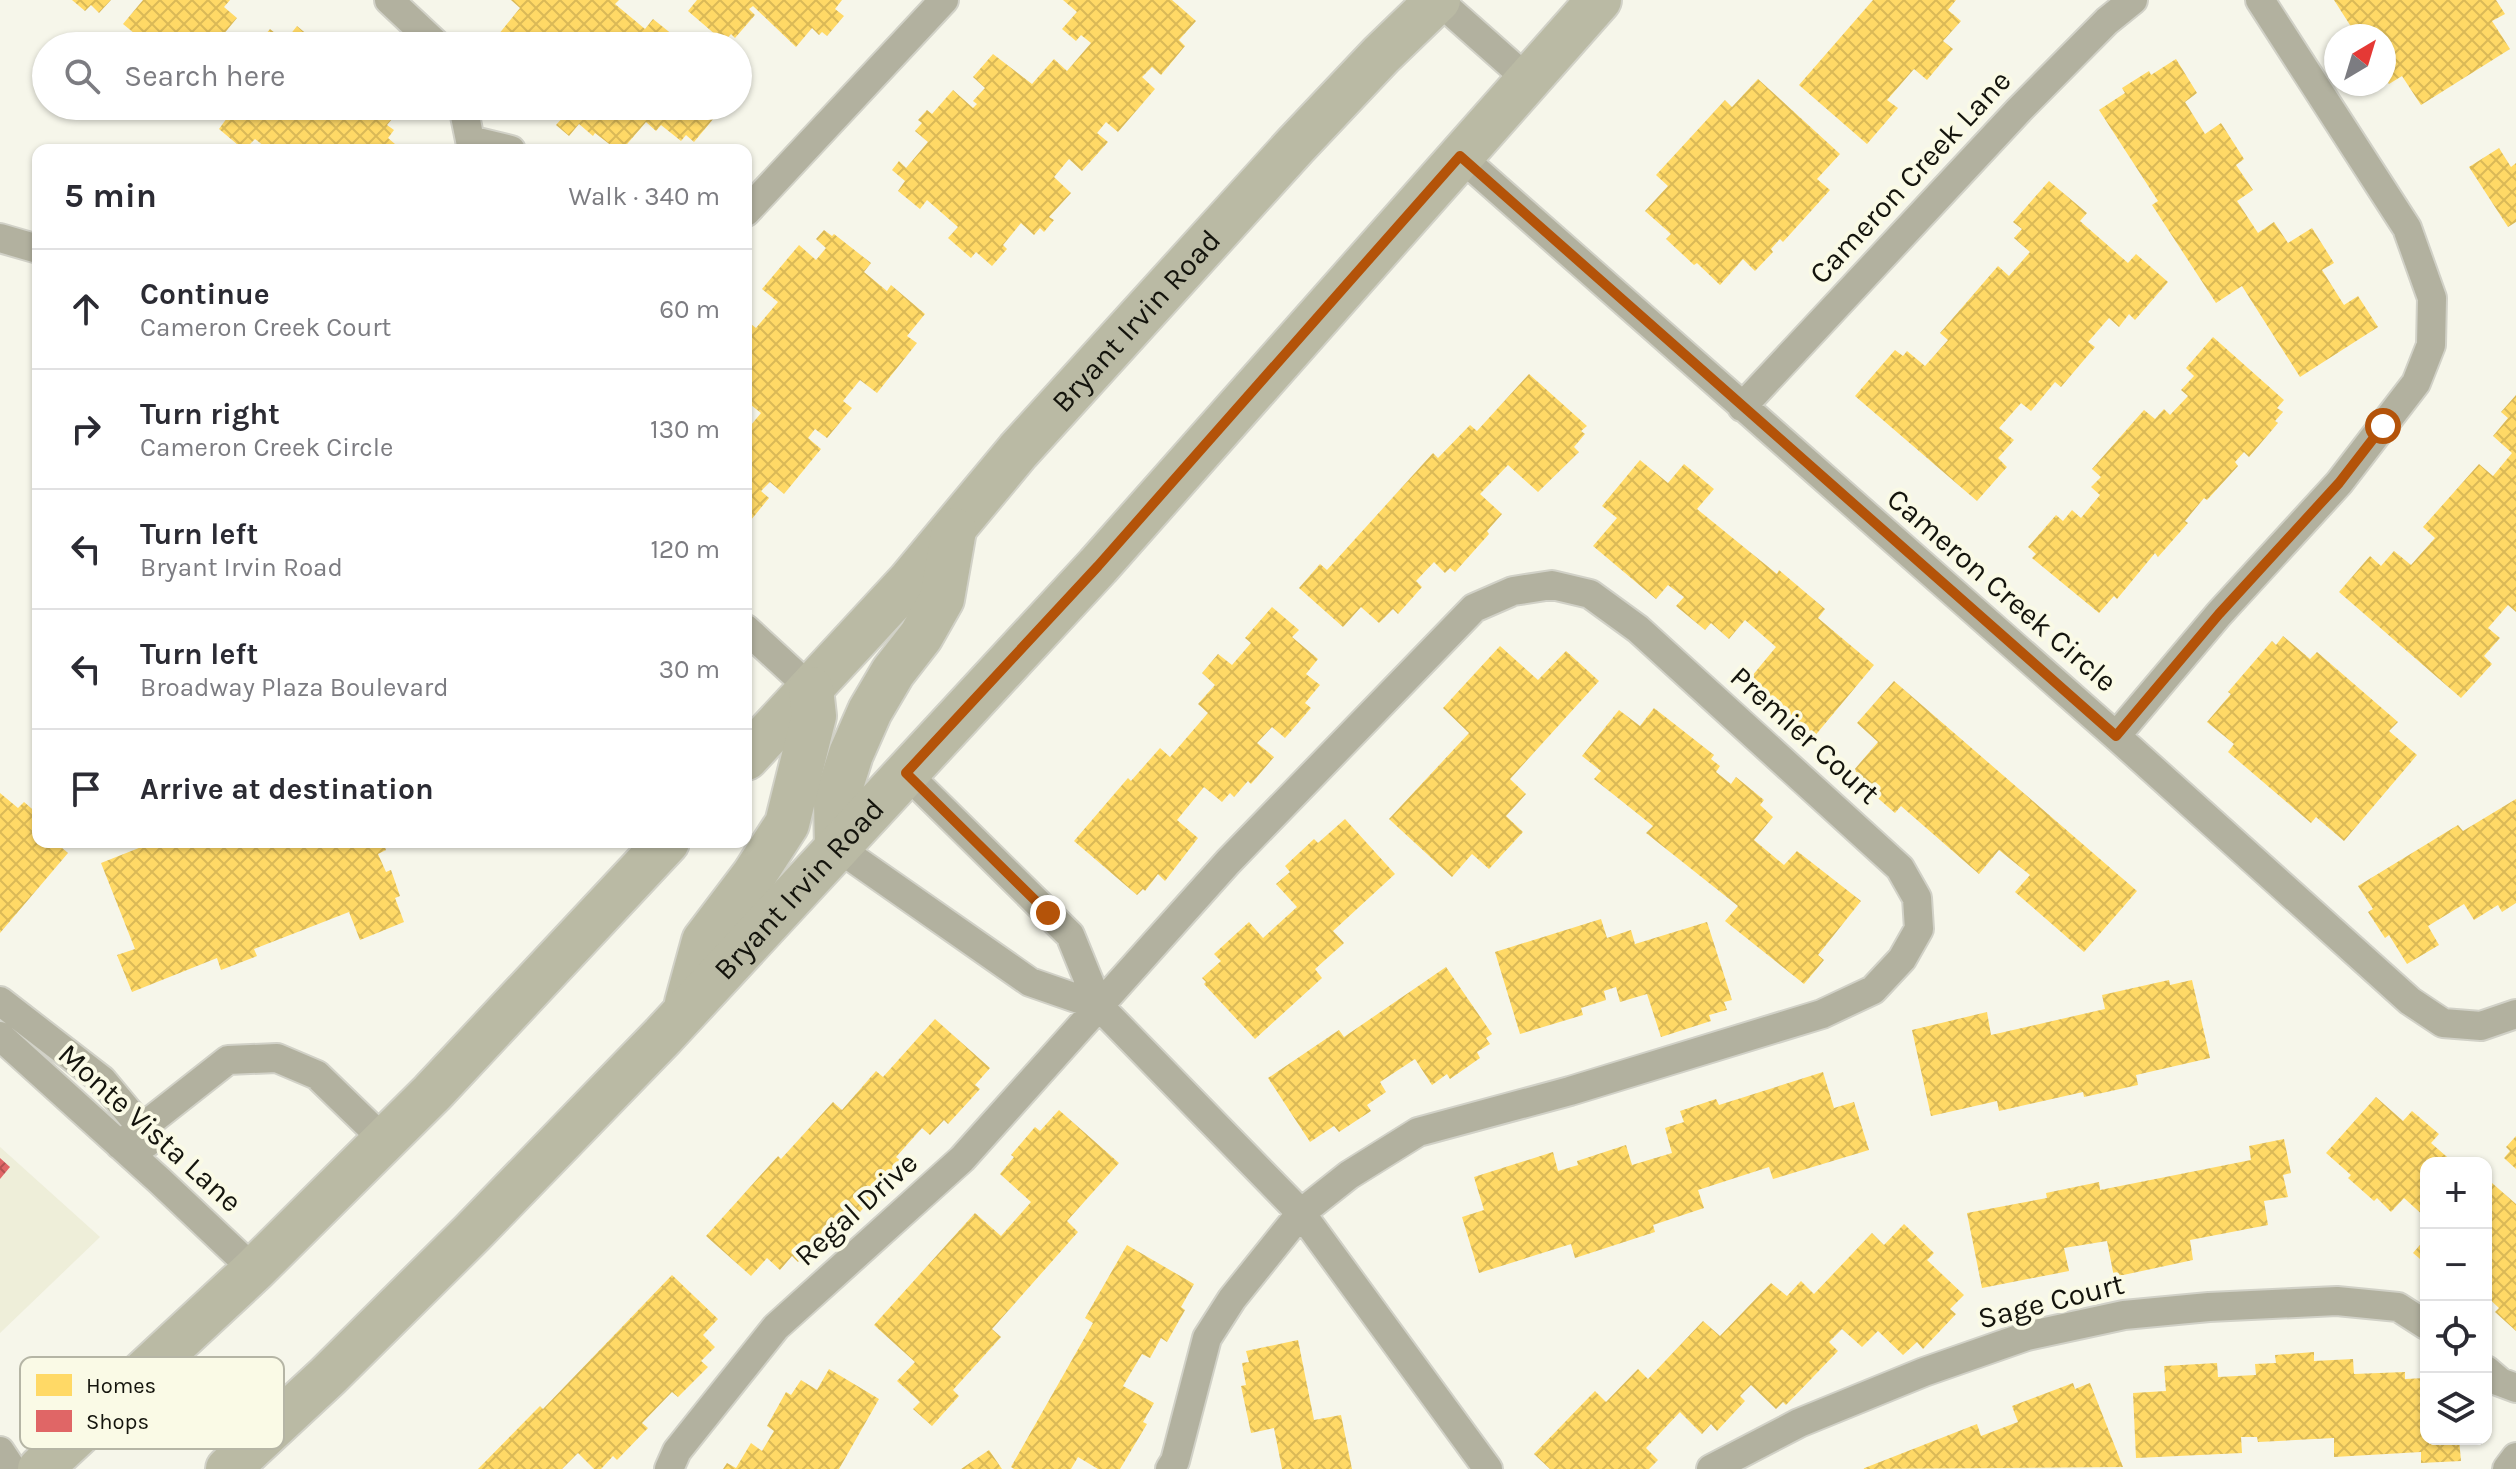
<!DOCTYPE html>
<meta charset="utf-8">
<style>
body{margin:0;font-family:Karla,sans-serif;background:#f2f2f3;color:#2b2b33}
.controls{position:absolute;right:24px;bottom:24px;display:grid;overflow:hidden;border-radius:16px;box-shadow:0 2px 6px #0004}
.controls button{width:72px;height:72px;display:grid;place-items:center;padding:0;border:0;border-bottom:2px solid #e1e1e2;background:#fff;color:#2b2b33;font:40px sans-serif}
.compass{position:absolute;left:2324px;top:24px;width:72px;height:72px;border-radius:50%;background:#fff;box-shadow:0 2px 6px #0004;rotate:38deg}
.stop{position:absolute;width:24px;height:24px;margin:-18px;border:6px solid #b45309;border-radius:50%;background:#fff}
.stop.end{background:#b45309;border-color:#fff;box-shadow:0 2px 8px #0008}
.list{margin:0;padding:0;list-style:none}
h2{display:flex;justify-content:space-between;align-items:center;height:104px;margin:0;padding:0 32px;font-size:34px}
h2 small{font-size:26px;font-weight:400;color:#7c7c81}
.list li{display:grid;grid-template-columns:52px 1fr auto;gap:24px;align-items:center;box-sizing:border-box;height:120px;padding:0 32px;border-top:2px solid #e1e1e2}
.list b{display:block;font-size:30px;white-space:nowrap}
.list p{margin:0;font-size:26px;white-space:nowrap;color:#7c7c81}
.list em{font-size:26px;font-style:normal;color:#7c7c81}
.icon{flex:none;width:44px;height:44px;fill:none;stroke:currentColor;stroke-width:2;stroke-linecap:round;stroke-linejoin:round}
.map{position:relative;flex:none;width:2516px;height:1469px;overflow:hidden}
.search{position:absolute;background:#fff;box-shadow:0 2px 6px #0004;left:32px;top:32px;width:720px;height:88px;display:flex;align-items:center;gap:20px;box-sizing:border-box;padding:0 28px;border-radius:44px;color:#7c7c81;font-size:30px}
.panel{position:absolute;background:#fff;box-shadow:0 2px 6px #0004;left:32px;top:144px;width:720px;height:704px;border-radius:16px}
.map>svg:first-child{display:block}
.built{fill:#eeeed9}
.homes{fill:url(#homes-cross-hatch)}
.shops{fill:url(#shops-cross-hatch)}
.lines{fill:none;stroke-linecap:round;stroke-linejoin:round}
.lane-casing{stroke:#d1d1c7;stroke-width:32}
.secondary-casing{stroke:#d1d1c7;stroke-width:48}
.lane{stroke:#b2b19f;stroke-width:28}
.secondary{stroke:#babaa4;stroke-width:44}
.route{stroke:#b45309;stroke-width:10}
.labels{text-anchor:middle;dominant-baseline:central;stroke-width:8;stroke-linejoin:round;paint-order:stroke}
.street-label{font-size:30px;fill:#14140d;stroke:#fafae6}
.key{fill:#fafae6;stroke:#b5b5a5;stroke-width:2}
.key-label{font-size:22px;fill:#14140d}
</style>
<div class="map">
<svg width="2516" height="1469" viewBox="0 0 2516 1469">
<defs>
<pattern id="homes-cross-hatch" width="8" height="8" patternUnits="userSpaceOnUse" patternTransform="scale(2)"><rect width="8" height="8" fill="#ffd966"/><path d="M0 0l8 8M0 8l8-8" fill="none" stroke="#dab957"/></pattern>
<pattern id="shops-cross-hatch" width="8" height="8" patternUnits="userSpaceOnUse" patternTransform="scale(2)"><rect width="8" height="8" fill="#e06666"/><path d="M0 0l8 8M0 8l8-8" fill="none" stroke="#b45352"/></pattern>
</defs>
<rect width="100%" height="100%" fill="#f6f6ea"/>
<path class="built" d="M0,1147l100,90 -100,96z"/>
<path class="homes" d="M72,0h39l-12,13 -8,-8 -6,6z
M143,0h87l-6,7 13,11 -19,23 6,5h-91l7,-8 -17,-14z
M511,0h108l-4,4 30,25 8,-10 30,24 -2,3h-180l-7,-6 26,-32z
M697,0h145l-7,9 9,7 -17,20 -5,-4 -3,3 -7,-7 -16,19 -43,-41 -4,3 6,6 -20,23 -4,-4 -7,8 -36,-31z
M1063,0h109l24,21 -17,19 6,6 -24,29 -9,-8 -10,10 13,12 -37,43 -12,-10 -9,11 11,9 -26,29 -13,-12 -15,18 17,16 -22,24 5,3 -10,12 -4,-4 -6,7 -13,-12 -18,22 4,4 -15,17 -16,-14 -5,6 -23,-20 10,-11 -31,-27 -7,9 -22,-18 7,-10 -13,-11 7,-9 7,7 22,-26 -13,-11 7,-8 -4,-3 9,-10 5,4 21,-24 20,18 4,-4 -4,-3 12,-13 -12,-11 20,-23 39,30 22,-25 13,12 24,-28 -10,-8 -5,6 -14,-12 15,-17z
M1873,0h83l-8,10 13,11 -18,20 10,8 -26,31 -13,-11 -27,31 11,8 -31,36 -68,-59z
M2334,0h162l9,14 -13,7 18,28 -89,56 -19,-29 -13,8 -5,-7v-41h-27z
M297,26l24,20h-65l14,-17 15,12z
M2176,59l21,34 -12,9 20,32 16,-11 23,36 -8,6 17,25 -16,11 21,32 16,-11 14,21 24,-15 22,35 -12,7 22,35 14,-9 20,31 -78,50 -58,-91 -26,17 -64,-98 6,-4 -59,-91 26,-17 -3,-5 27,-17 2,4z
M1758,79l82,75 -23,25 13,11 -47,52 -3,-3 -9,10 2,3 -18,19 -12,-12 -23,26 -23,-22 -3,2 -28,-26 5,-5 -26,-23 23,-25 -12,-11 69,-75 7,7z
M189,106h214l-16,19 7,5 -6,8 14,12h-133l-14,-11 -11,11 -25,-21 8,-11 -13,-11 -9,12z
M552,106h172l-30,36 -8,-7 -5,6 -20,-16 -5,6 -10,-9 -24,28h-5l-22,-17 -2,3 -14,-12 -10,12 -13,-11 8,-9z
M2499,148l12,19 5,-4v59l-8,5 -39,-60z
M2049,181l38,32 -7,8 48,42 8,-9 32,28 -33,38 -6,-6 -10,13 -10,-9 -21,24 7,5 -34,40 -6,-5 -24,29 -10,-8 -22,25 15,12 -16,18 9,9 -30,34 -122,-105 40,-46 8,6 4,-5 18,15 23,-26 -8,-7 58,-67 11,10 21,-24 -16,-14 8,-9 -9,-7z
M824,230l8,6 2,-2 37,29 -7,9 23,19 4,-6 34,29 -18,22 10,7 -40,50 -17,-13 -17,21 9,7 -25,30 -12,-9 -7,9 13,11 -37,45 -14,-12 -9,9 8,7 -23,28v-95l15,-18 -15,-12v-81l10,8 22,-26 -16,-13 37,-44 17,15 10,-12 -10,-9z
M2213,337l71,63 -7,8 6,4 -8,9 3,2 -29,34 -5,-5 -9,10 3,4 -31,34 -3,-2 -19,23 3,2 -30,34 -3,-4 -38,46 -3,-3 -15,17 -67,-55 4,-4 -8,-7 28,-32 7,6 9,-11 9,8 19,-23 -9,-8 10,-10 -9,-8 52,-59 11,9 9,-10 6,6 18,-19 -7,-6 13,-14 -8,-8z
M1529,374l58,52 -6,5 4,3 -11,13 5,5 -41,40 -30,-27 -28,29 22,20 -15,17 2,3 -34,38 -5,-4 -5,5 -11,-11 -18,19 6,6 -24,27 -5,-5 -14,14 -18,-16 -18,20 -44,-39 21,-24 7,6 106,-117 5,5 32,-33 7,6z
M2516,395v217l-8,-7 -20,23 12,10 -16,18 8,8 -31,34 -122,-106 31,-36 11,10 13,-15 17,14 24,-27 -12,-11 56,-63 14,12 19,-23 -19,-17 15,-18 -7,-6z
M1640,460l28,23 16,-19 30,25 -17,20 80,65 2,-4 46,39 -7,9 56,47 -61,73 -66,-56 29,-35 -31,-27 -16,19 -18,-16 -6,7 -29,-24 8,-9 -16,-12 -12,14 -63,-53 24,-28 -15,-12z
M1272,607l27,23 -7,7 26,22 -12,15 14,11 -15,18 6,5 -26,30 -13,-11 -15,16 17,14 -23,27 -3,-3 -14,16 -4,-4 -8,9 -18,-15 -27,33 21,18 -33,43 -7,-7 -13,17 -2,-2 -6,6 -63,-54 54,-63 3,3 29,-33 10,9 38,-44 -10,-9 17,-19 -13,-12 16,-19 14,11 19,-22 -6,-5z
M2283,636l27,23 7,-7 81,70 -9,9 28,24 -73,86 -28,-24 -5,6 -83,-71 6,-8 -27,-22 24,-28 -3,-2 44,-51 4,4z
M1500,646l38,34 28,-29 33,30 -89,98 16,15 -20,22 17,16 -34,37 -17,-15 -20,23 -63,-58 80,-86 -26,-25z
M1894,681l243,210 -53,61 -69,-60 15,-17 -31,-25 -20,24 -78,-68 -6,7 -30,-26 4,-4 -15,-13 24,-28 -21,-19z
M1654,708l60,47 -3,4 9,7 -4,6 15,12 5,-7 28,23 -4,5 13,12 -19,23 30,25 13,-14 64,50 -43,54 6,5 -20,24 -79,-63 13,-15 -92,-73 7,-7 -59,-47 7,-8 -19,-15 37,-46 21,16z
M0,793l18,15 6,-6 14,12v28h30l-6,6 6,5 -68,80z
M2516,799v104l-14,9 -4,-7 -24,15 -10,-16 -36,22 11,19 -32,19 -18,-29 -4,3 -17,-26 5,-3 -15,-23 100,-61 5,6z
M1345,819l50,55 -62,57 11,12 -29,26 7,9 -67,61 -51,-55 2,-2 -4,-4 19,-17 -7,-7 35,-32 14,16 34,-31 -21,-23 14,-12 -5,-6 29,-27 4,4z
M154,842h229l3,8 -8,4 8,18 5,-2 9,26 -5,2 9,24 -44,18 -11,-28 -95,37 3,7 -36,14 -4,-12 -85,34 -15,-37 18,-6 -34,-86z
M1601,919l6,19 24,-8 4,14 72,-22 25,78 -8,2 3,8 -18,5 2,6 -50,16 -14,-43 -27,8 -4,-15 -12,4 2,9 -25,8 2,7 -63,19 -25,-82z
M1446,967l46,67 -6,4 4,6 -13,8 3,6 -30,21 -3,-5 -15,11 -17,-26 -35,23 6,10 -19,13 4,6 -32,21 -5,-6 -24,16 -42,-64 71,-48 5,7z
M2169,980l1,5 22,-5 18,78 -74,17 2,10 -54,12 -1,-5 -84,19 -2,-10 -66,15 -19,-86 75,-18 4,23 114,-26 -3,-14z
M935,1019l55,49 -15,17 5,4 -32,35 -4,-4 -14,15 -8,-7 -26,29 7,6 -43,49 -10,-8 -52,58 -6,-6 -12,14 -13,-12 -16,18 -45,-40 72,-80 3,3 52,-57 9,8 34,-39 7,6z
M1823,1072l11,36 20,-6 15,48 -96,29 -4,-12 -71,23 6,18 -51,17 2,7 -80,26 -4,-14 -92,29 -17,-56 22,-7 -10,-33 79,-25 5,19 20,-6 -1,-4 49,-16 6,20 40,-12 -7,-25 19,-6 -4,-11 36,-12 3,6z
M2376,1097l27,24 9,-10 27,23 -8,9 23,20h-28v55l-22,-20 -13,14 -14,-14 -3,3 -26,-23 3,-3 -25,-22z
M1059,1110l60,53 -52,58 11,11 -86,97 9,8 -48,53 6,6 -27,30 -19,-17 7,-7 -23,-21 18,-19 -41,-37 101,-112 26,23 30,-34 -31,-28 14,-17 -3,-2 24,-28 5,4z
M2516,1136v33l-12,-11 6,-7 -4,-4z
M2284,1139l7,34 -8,2 5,22 -24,4 4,24 -78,15 3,20 -79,17 -7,-36 -43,7 5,23 -87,17 -15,-75 80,-15 -1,-5 53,-11 1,8 151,-30 -2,-14z
M2492,1183l24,21v127l-21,-19 4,-4 -13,-12v-107z
M1904,1224l30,29 -7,7 37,35 -14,14 6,5 -33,35 -6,-7 -14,13 -25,-24 -16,16 -20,-18 -13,13 9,9 -52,54 -3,-3 -7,7 -25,-24 -11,11 5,5 -28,30 -6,-7 -9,10 -22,-22 -34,36 12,12 -9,9h-99l-16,-15 61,-63 11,11 32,-33 10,10 55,-58 17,15 51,-53 16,13 14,-15 13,13 58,-61 12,12z
M2426,1238v26l-13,-11z
M1127,1245l67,39 -13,23 4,3 -18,32 -6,-4 -11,20 -8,-4 -19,32 31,17 -11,19 4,2 -27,45h-22l-20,-12 -7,12h-57l-3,-2 82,-144 -8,-5z
M672,1275l46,44 -15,16 12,12 -14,14 7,6 -30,30 -6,-5 -30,31 6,5 -31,32 -4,-4 -12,13h-7l-16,-16 -16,16h-84l62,-63 3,3z
M1298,1340l16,80 27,-5 11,54h-70l-8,-41 -23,5 -10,-47 5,-1 -4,-22 7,-1 -3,-11z
M2314,1352v9l39,-2 1,15 51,-2v7l21,-1v61h33l2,22 -40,2v-11l-87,5v-19l-76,4 -1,-5h-16l1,16 -106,5 -3,-65 33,-2 -2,-25 53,-3 1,14 38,-2 -1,-11 21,-1 -1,-8z
M829,1369l50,30 -40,70h-116l4,-6 9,5 15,-25 11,8 12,-20 -7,-5 19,-34 5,3 10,-15 16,10z
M2073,1383l2,6 15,-6 33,84 -261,2 115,-45 4,12 37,-14 -6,-16z
M989,1450l13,19h-41z"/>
<path class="shops" d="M0,1158l10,9 -10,12z"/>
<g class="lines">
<defs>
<path id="lane" d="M389,0l49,46
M1438,0l89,79
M463,106l9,44
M470,140l41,10
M1460,156l656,580 294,265 33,22 38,3 35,-12
M746,212l198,-212
M0,238l38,11
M1742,407l277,-297 88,-89 26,-21
M746,629l65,60
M2116,736l103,-122 120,-131 77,-100 15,-38 1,-47 -25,-70 -147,-228
M906,773l164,162 29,71 202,207 187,256
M837,847l193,135 69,24
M0,1001l102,79 39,47 6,16
M0,1036l160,145 94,89
M120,1145l108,-85 49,-2 40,17 67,65
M2486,1370l14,12 16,6
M0,1451l12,18
M669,1469l8,-18 99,-124 186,-168 266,-297 246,-254 39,-17 39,-6 38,9 48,35 262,239 17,30 2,31 -17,30 -29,31 -51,24 -252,77 -152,41 -69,43 -48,38 -69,86 -25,39 -32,123 -5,8
M1711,1469l88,-46 125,-51 103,-36 97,-21 85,-8 128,-6 61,6 28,18
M2507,1469l9,-12"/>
<g id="secondary">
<path id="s1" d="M746,758l163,-176 109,-131 277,-305 86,-91 57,-55"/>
<path d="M837,847l-1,-45 15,-48 19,-43 23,-39 28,-36 21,-37 12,-69"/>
<path d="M687,1003l17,-62 50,-66 33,-51 27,-108 -3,-27"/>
<path d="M40,1469l214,-199 178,-177 235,-251"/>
<path id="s2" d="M228,1469l100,-93 144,-143 191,-197 435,-470 501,-566"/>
</g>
</defs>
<use href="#lane" class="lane-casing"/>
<use href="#secondary" class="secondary-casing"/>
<use href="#lane" class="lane"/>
<use href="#secondary" class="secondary"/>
</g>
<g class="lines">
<path class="route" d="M1048,913l-142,-140 192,-207 362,-410 656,580 103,-122 120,-131 44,-57"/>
</g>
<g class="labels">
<g class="street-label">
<text transform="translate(1910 177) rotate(-47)">Cameron Creek Lane</text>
<text stroke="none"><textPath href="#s1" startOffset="586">Bryant Irvin Road</textPath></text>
<text transform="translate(2002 590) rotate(41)">Cameron Creek Circle</text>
<text transform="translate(1805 735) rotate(42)">Premier Court</text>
<text stroke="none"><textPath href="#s2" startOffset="814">Bryant Irvin Road</textPath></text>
<text transform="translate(150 1128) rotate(42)">Monte Vista Lane</text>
<text transform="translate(856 1209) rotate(-42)">Regal Drive</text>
<text transform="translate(2051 1301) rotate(-14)">Sage Court</text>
</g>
</g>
<rect x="20" y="1357" width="264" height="92" rx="12" class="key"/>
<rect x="36" y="1374" width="36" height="22" fill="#ffd966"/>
<rect x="36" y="1410" width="36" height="22" fill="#e06666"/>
<g class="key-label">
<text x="86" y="1393">Homes</text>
<text x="86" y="1429">Shops</text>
</g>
</svg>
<div class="controls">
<button>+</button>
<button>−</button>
<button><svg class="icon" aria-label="locate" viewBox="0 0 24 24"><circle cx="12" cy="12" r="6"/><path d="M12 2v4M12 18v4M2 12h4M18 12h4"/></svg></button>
<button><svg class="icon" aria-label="layers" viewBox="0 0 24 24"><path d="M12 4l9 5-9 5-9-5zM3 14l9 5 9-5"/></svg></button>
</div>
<svg class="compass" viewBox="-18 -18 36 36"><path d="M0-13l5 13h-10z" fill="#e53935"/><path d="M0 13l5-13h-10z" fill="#7c7c81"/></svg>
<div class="stop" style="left:2383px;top:426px"></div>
<div class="stop end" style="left:1048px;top:913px"></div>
<div class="search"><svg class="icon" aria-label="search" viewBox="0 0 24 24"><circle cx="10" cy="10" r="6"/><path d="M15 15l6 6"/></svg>Search here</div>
<section class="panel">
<h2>5 min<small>Walk · 340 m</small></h2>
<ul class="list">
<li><svg class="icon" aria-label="ahead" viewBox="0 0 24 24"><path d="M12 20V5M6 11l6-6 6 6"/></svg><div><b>Continue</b><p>Cameron Creek Court</p></div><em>60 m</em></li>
<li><svg class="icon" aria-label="right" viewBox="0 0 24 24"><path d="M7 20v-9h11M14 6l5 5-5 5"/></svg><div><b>Turn right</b><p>Cameron Creek Circle</p></div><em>130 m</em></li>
<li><svg class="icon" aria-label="left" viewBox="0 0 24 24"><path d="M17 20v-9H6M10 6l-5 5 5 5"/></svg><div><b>Turn left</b><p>Bryant Irvin Road</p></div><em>120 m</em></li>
<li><svg class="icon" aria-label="left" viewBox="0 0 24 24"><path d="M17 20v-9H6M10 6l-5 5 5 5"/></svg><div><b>Turn left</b><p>Broadway Plaza Boulevard</p></div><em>30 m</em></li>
<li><svg class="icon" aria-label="arrive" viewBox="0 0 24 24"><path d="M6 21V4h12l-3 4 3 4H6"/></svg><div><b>Arrive at destination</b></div></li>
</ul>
</section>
</div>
